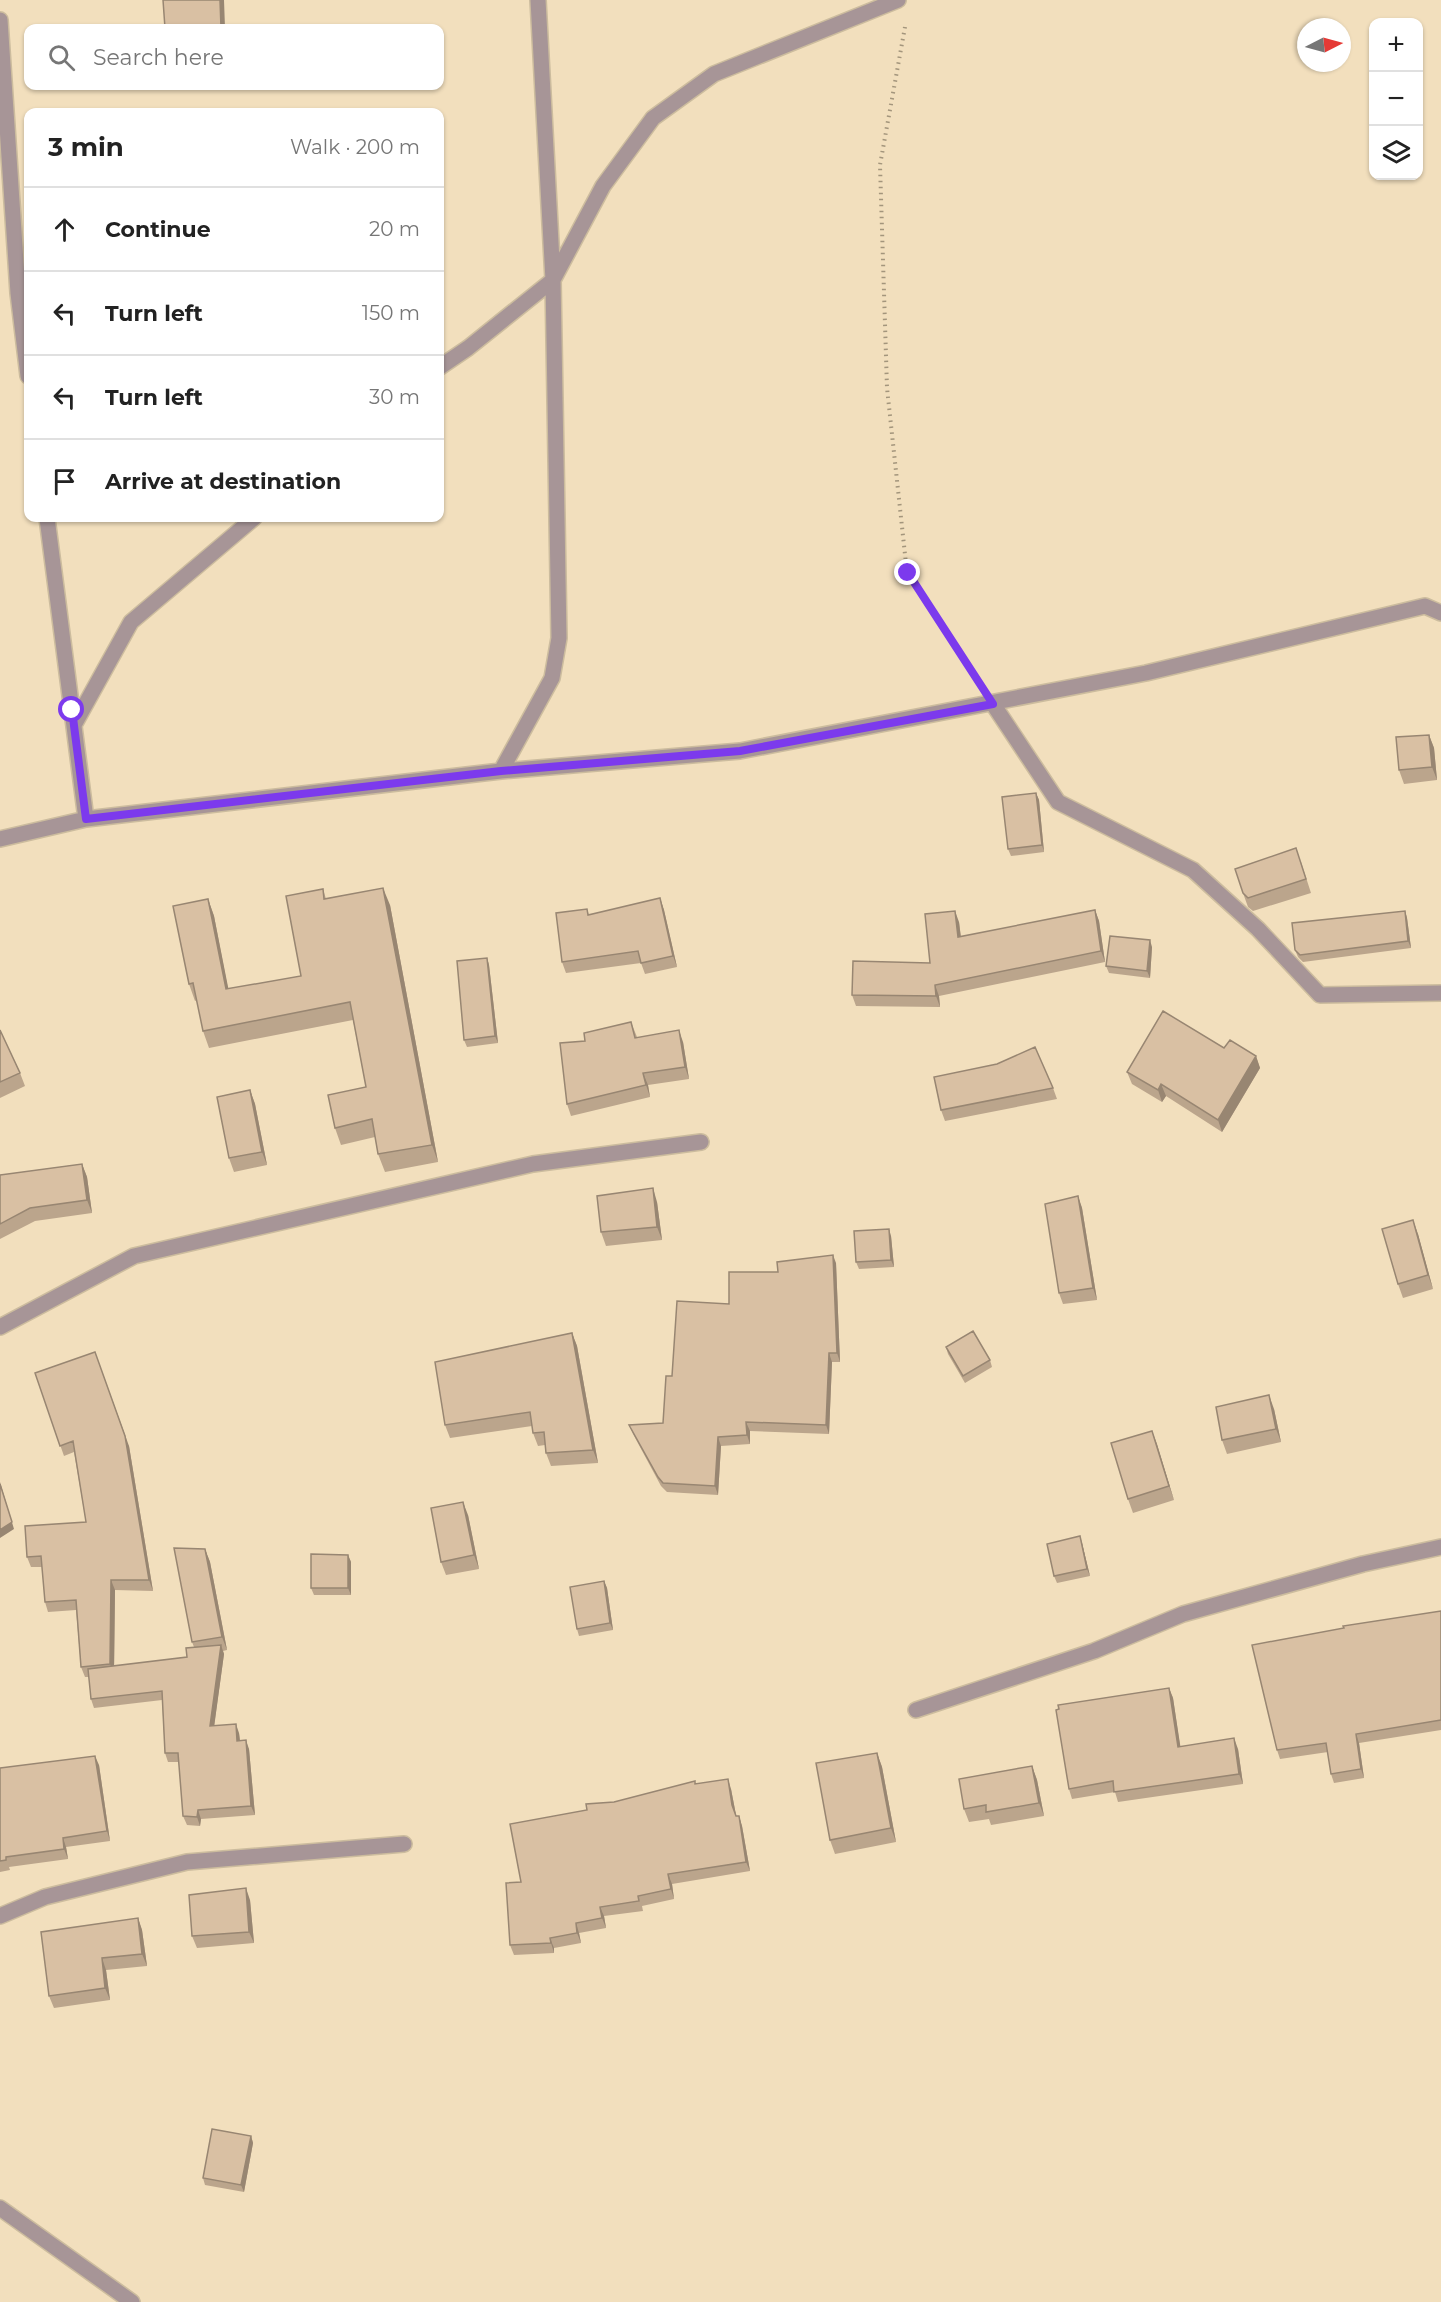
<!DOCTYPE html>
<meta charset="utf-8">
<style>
body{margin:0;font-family:Montserrat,sans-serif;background:#f6f6f6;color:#222}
.controls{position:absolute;right:18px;top:18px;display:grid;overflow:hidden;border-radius:12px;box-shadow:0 2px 4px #0004}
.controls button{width:54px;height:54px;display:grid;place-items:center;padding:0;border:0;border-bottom:2px solid #e0e0e0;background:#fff;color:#222;font:30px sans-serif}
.compass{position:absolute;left:1297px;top:18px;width:54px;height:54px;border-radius:50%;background:#fff;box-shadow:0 2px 4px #0004;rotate:84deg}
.stop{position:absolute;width:18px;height:18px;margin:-14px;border:4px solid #7c3aed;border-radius:50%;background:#fff}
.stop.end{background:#7c3aed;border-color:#fff;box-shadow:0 2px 6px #0008}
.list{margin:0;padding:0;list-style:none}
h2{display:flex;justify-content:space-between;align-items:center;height:78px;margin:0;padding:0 24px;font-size:26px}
h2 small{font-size:20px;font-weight:400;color:#767676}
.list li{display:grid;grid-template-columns:39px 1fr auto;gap:18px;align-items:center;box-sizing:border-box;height:84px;padding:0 24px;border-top:2px solid #e0e0e0}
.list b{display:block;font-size:22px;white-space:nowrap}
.list em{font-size:20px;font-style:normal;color:#767676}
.icon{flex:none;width:33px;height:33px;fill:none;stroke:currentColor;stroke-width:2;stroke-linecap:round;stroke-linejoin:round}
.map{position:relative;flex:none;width:1441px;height:2302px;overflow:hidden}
.search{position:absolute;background:#fff;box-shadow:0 2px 4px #0004;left:24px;top:24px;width:420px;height:66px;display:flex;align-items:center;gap:15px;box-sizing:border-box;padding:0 21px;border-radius:12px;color:#767676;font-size:22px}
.panel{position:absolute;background:#fff;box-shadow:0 2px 4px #0004;left:24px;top:108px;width:420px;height:414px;border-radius:12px}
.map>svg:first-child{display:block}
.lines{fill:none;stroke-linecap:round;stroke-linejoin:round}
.street-casing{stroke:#ccbc9e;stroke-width:18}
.path{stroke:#a3957c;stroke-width:4;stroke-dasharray:1.5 4.5;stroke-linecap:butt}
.street{stroke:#a79597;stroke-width:15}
.wall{fill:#bba58c}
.shaded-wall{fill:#988672}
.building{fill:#d9c0a3;stroke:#988672;stroke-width:1.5}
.route{stroke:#7c3aed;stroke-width:8}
</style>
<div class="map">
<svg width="1441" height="2302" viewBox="0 0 1441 2302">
<rect width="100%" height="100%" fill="#f2dfbd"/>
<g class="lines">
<defs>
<path id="street" d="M0,20l18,273 10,83
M440,367l28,-19 85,-68 50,-94 50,-68 61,-44 184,-74
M47,518l39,301
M993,704l65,98 135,68 65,59 62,66 121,-2
M74,725l57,-103 123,-104
M501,771l51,-93 7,-40 -6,-358 -15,-280
M0,839l86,-20 415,-48 239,-20 406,-78 279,-67 16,7
M0,1327l134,-71 399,-92 168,-22
M916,1710l178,-59 89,-37 180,-50 78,-17
M0,1916l45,-19 142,-35 217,-18
M0,2208l132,94"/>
</defs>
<use href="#street" class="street-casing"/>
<path class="path" d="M905,27l-25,138 7,223 20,185 69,104"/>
<use href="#street" class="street"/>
</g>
<path class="wall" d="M1429,735l5,13 3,32 -33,4 -5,-14z
M1036,793l3,7 5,52 -33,4 -3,-7z
M1301,862l10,31 -58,18 -5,-4 -5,-14z
M323,889l3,10 64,6 48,257 -53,10 -7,-18 -3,-17 -34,8 -6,-17 31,-41 -13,-67 -144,28 -6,-17 -6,-31 -2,1 -6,-17 19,-85 6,17 14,73 73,-13z
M660,898l4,12 13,57 -32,7 -4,-11 -75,10 -4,-11 25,-53 2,6z
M1095,910l4,11 6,41 -166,34 1,11 -84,-1 -4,-11 78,-32 29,-41 2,15z
M1405,911l2,7 4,30 -108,14 -5,-5 -3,-7z
M1152,947l-2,31 -41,-5 -3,-7z
M487,958l2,7 9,78 -31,4 -3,-7z
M631,1022l6,15 46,5 6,37 -41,6 2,12 -79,19 -4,-12 18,-63z
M0,1030l20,43 5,13 -25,12z
M1224,1048l32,8 4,12 -38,64 -56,-36 -4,6 -30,-18 -5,-12z
M1053,1088l4,11 -112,22 -4,-11z
M250,1090l5,14 12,61 -33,7 -5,-14z
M82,1164l5,13 5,36 -57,8 -35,18v-64z
M1078,1196l4,12 15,92 -34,4 -4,-11z
M657,1202l5,38 -56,6 -5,-14z
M1418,1234l15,55 -30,9 -5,-14z
M891,1236l3,31 -35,2 -3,-7z
M836,1263l4,99h-8l-3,72 -79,-3v13l-29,2 -3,49 -51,-3 -6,-6 -28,-52 -4,-9 34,-2 9,-47 57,-72 49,-32z
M572,1333l5,13 21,117 -47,3 -5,-13 -1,-8 -7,1 -5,-13 -1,-7 -82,12 -5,-13z
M946,1347l44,13 2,7 -27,16 -17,-29z
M35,1373l94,73 24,145 -38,-1 -1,76 73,-9 7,-10 -2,-5 13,-93 5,13 17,88 -4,1 1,3 -10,72 25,7 1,8 9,8 6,66 -54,4 -1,7 -13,-1 -4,-9 -4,-54h-11l-3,-9 -3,-53 -68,8 -3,-9 -2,-22h-4l-4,-10 -5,-57 -28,2 -3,-10 -3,-35h-11l-4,-10 59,-35 -12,-70 -10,4z
M1274,1409l7,33 -54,12 -5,-14z
M1152,1431l22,69 -41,13 -5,-14z
M468,1515l11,54 -33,6 -5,-13z
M1082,1543l8,33 -33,7 -3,-7z
M348,1555l3,7v33h-37l-3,-7z
M604,1581l3,7 6,42 -34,6 -2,-7z
M1441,1611v119l-82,13 5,35 -30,5 -3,-9 -3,-22 -48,7 -3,-9z
M1169,1688l4,10 7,48 58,3 5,35 -125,18 -3,-10 -43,7 -3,-10z
M877,1753l5,14 14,75 -61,12 -5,-14z
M99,1765l11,76 -44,6 2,12 -59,8 1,3 -10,2v-104z
M1032,1766l5,14 7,36 -53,9 -2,-6 -20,3 -5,-13z
M696,1784l35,5 5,26v1h3l3,10 8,45 -78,13 2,15 -32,7 1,5 -39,5 2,12 -27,5 2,10 -27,5v5l-40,2 -4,-10 11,-63 66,-72 27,-8z
M250,1900l4,43 -57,5 -5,-12z
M138,1918l4,12 5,36 -41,4 4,30 -56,8 -5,-12z
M251,2136l2,7 -9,49 -39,-7 -2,-7z"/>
<path class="shaded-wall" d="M220,0h4l1,28h-4z
M1429,735l5,13 3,32 -5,-13z
M1036,793l3,7 5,52 -2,-7z
M383,888l7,17 48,257 -6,-17z
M660,898l4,12 13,57 -4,-11z
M208,899l6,17 18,91 -6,-18z
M1095,910l4,11 6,41 -4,-11z
M955,911l4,11 3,26 -4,-11z
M1405,911l2,7 4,30 -3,-7z
M1150,940l2,7 -2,31 -3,-7z
M487,958l2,7 9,78 -3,-7z
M935,985l4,11 1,11 -4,-11z
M679,1030l4,12 6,37 -4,-12z
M1256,1056l4,12 -38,64 -4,-12z
M643,1073l5,12 2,12 -4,-12z
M1161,1084l5,12 -4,6 -4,-12z
M250,1090l5,14 12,61 -5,-13z
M82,1164l5,13 5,36 -5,-13z
M653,1188l4,14 5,38 -5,-13z
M1078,1196l4,12 15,92 -4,-12z
M1413,1220l5,14 15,55 -5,-14z
M889,1229l2,7 3,31 -3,-7z
M833,1255l3,8 4,99 -3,-9z
M572,1333l5,13 21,117 -5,-13z
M95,1352l34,94 24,145 -4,-11z
M829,1353l3,9 -3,72 -3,-9z
M1269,1395l5,14 7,33 -5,-13z
M746,1422l4,9v13l-3,-9z
M1152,1431l5,13 17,56 -5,-14z
M718,1437l3,9 -3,49 -3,-9z
M0,1482l14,47 -14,9z
M463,1502l5,13 11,54 -5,-14z
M1080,1536l2,7 8,33 -3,-7z
M205,1549l5,13 17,88 -5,-13z
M348,1555l3,7v33l-3,-7z
M111,1580l4,10 -1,84 -4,-10z
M604,1581l3,7 6,42 -3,-7z
M221,1645l3,9 -11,81 -3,-9z
M1169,1688l4,10 9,59 -4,-10z
M236,1724l3,9 2,17 -4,-9z
M1356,1734l3,9 5,35 -3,-9z
M1234,1738l4,11 5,35 -4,-10z
M246,1740l3,9 6,66 -4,-9z
M877,1753l5,14 14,75 -5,-14z
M95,1756l4,9 11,76 -3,-10z
M1032,1766l5,14 7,36 -5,-13z
M728,1779l3,10 5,26 -4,-10z
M198,1810l3,9 -1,7 -3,-9z
M739,1816l3,10 8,45 -4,-9z
M63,1838l3,9 2,12 -4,-10z
M668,1874l4,10 2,15 -3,-10z
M246,1888l4,12 4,43 -5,-11z
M600,1907l4,9 2,12 -4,-10z
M138,1918l4,12 5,36 -5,-12z
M576,1923l3,10 2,10 -4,-10z
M550,1938l4,10v5l-3,-10z
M102,1958l4,12 4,30 -5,-12z
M251,2136l2,7 -9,49 -3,-7z"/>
<path class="building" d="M163,0h57l1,28h-56z
M1429,735l3,32 -33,3 -3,-33z
M1036,793l6,52 -34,4 -6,-52z
M1296,848l10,31 -58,19 -5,-5 -8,-24z
M383,888l49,257 -54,9 -6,-35 -37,9 -7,-33 38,-8 -16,-85 -147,29 -10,-48 -4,1 -16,-78 35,-7 18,90 75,-13 -15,-80 37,-7 1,10z
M660,898l13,58 -32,7 -3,-12 -76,11 -6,-49 31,-4 1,6z
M1095,910l6,41 -166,34 1,11 -84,-1 1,-34 77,2 -5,-49 30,-3 3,26z
M1405,911l3,30 -108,14 -5,-5 -3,-27z
M1110,936l40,4 -3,31 -41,-5z
M487,958l8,78 -31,4 -7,-79z
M1163,1011l61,37 6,-8 26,16 -38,64 -57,-36 -3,6 -31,-18z
M631,1022l4,16 44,-8 6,37 -42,6 3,12 -79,19 -7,-61 25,-2 -1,-8z
M0,1030l20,43 -20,9z
M1035,1047l18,41 -112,22 -7,-33 63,-13z
M250,1090l12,62 -33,6 -12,-61z
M82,1164l5,36 -57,8 -30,16v-49z
M653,1188l4,39 -56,5 -4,-36z
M1078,1196l15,92 -34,5 -14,-89z
M1413,1220l15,55 -30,9 -16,-55z
M889,1229l2,31 -35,2 -2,-31z
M833,1255l4,98h-8l-3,72 -80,-3 1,13 -29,2 -3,49 -52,-3 -5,-6 -29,-52 34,-2 3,-47h6l5,-75 52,3v-32h49l-1,-10z
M973,1331l17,29 -27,16 -17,-29z
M572,1333l21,117 -47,3 -2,-21 -11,1 -3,-21 -85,13 -10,-63z
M95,1352l30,84 24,144h-38l-1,84 -29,3 -5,-67 -31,2 -4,-46 -14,1 -2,-31 61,-4 -13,-81 -13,5 -25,-73z
M1269,1395l7,34 -54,11 -6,-33z
M1152,1431l17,55 -41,13 -17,-56z
M0,1484l12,38 -12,8z
M463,1502l11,53 -33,7 -10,-54z
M1080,1536l7,33 -33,7 -7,-32z
M174,1548l31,1 17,88 -30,5z
M311,1554l37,1v33h-37z
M604,1581l6,42 -33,6 -7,-42z
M1441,1611v109l-85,14 5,35 -30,5 -5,-31 -49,7 -25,-105 92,-17 -1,-2z
M221,1645l-11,81 26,-2 1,17 9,-1 5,66 -53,4 -1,7 -14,-1 -5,-63h-13l-3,-62 -71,8 -3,-30 99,-12 -1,-9z
M1169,1688l9,59 56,-9 5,36 -125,18 -1,-11 -44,8 -13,-79 3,-1 -1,-4z
M877,1753l14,75 -61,12 -14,-77z
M95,1756l12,75 -44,7 1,11 -58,8v3l-6,1v-93z
M1032,1766l7,37 -53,9v-7l-22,4 -5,-30z
M728,1779l4,26 4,11h3l7,46 -78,12 3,15 -33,7 1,5 -39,6 2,11 -26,5 1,10 -27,5 1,5 -41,2 -4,-62 15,-1 -11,-58 77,-14 -1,-6 28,-2 81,-21v3z
M246,1888l3,44 -57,4 -3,-41z
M138,1918l4,36 -40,4 3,30 -56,8 -8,-64z
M212,2129l39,7 -10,49 -38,-7z"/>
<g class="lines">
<path class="route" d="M72,710l14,109 415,-48 239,-20 253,-47 -85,-131"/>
</g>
</svg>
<div class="controls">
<button>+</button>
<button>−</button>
<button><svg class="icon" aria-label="layers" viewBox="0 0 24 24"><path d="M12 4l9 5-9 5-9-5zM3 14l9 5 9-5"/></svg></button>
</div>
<svg class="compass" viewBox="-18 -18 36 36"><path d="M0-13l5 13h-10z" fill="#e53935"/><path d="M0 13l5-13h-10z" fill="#767676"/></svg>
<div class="stop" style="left:72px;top:710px"></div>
<div class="stop end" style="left:908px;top:573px"></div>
<div class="search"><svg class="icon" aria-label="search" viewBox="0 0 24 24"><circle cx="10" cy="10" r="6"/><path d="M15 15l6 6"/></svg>Search here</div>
<section class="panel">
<h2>3 min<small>Walk · 200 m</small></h2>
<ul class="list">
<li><svg class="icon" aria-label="ahead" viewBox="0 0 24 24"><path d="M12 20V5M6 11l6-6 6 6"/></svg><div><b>Continue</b></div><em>20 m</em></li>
<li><svg class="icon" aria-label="left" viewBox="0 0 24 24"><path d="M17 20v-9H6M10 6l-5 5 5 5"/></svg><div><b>Turn left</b></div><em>150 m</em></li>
<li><svg class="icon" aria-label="left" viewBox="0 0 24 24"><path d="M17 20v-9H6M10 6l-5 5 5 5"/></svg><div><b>Turn left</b></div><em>30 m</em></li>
<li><svg class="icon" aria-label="arrive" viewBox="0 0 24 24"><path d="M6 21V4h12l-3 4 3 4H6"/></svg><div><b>Arrive at destination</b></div></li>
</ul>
</section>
</div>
